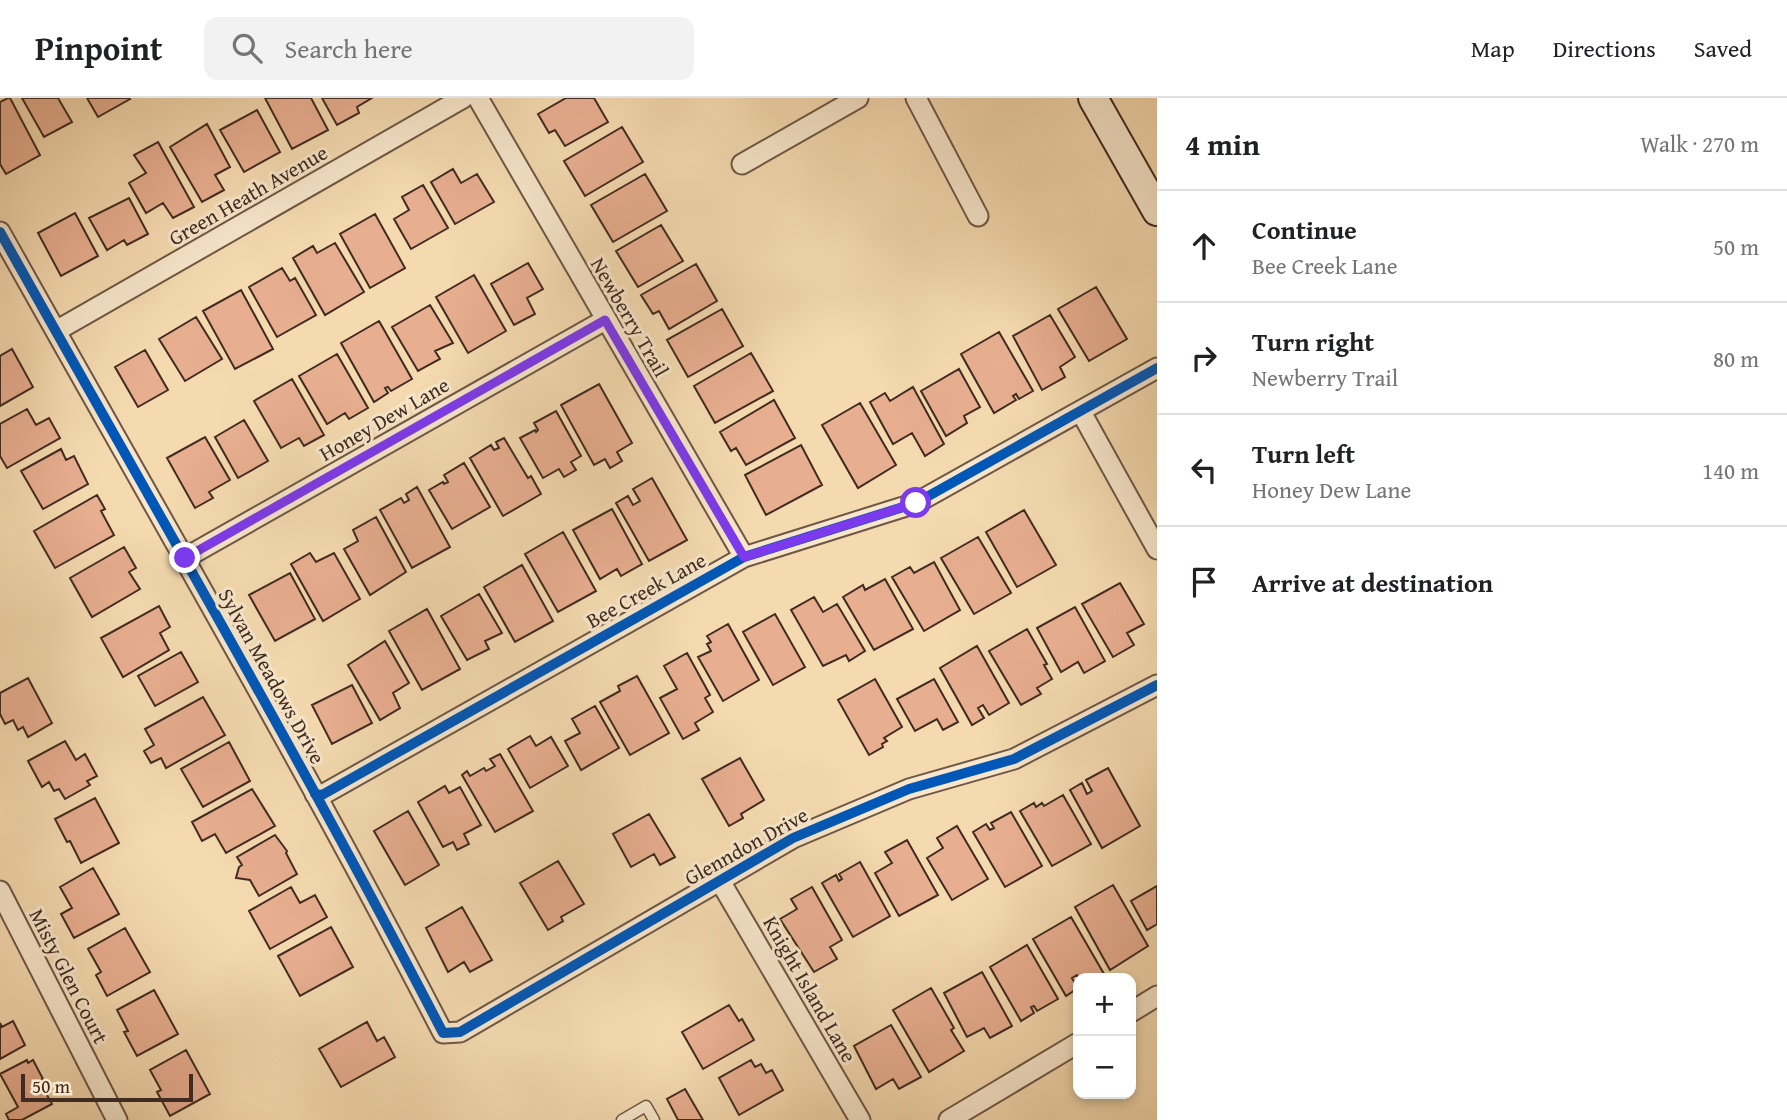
<!DOCTYPE html>
<meta charset="utf-8">
<style>
body{margin:0;font-family:"Gentium Book Plus",serif;background:#f2f2f2;color:#202124}
.controls{position:absolute;right:21px;bottom:21px;display:grid;overflow:hidden;border-radius:14px;box-shadow:0 4px 10px #0003}
.controls button{width:63px;height:63px;display:grid;place-items:center;padding:0;border:0;border-bottom:2px solid #e0e0e0;background:#fff;color:#202124;font:35px sans-serif}
.scale{position:absolute;left:21px;bottom:18px;width:172px;box-sizing:border-box;padding-left:7px;border:4px solid #412b20;border-top:0;font-size:19px;line-height:24px;white-space:nowrap;color:#412b20;-webkit-text-stroke:5px #f8e7cc;paint-order:stroke}
.stop{position:absolute;width:21px;height:21px;margin:-16px;border:5px solid #7c3aed;border-radius:50%;background:#fff}
.stop.end{background:#7c3aed;border-color:#fff;box-shadow:0 2px 7px #0008}
.list{margin:0;padding:0;list-style:none}
h2{display:flex;justify-content:space-between;align-items:center;height:91px;margin:0;padding:0 28px;font-size:30px}
h2 small{font-size:23px;font-weight:400;color:#757577}
.list li{display:grid;grid-template-columns:46px 1fr auto;gap:21px;align-items:center;box-sizing:border-box;height:112px;padding:0 28px;border-top:2px solid #e0e0e0}
.list b{display:block;font-size:26px;white-space:nowrap}
.list p{margin:0;font-size:23px;white-space:nowrap;color:#757577}
.list em{font-size:23px;font-style:normal;color:#757577}
.icon{flex:none;width:38px;height:38px;fill:none;stroke:currentColor;stroke-width:2;stroke-linecap:round;stroke-linejoin:round}
.map{position:relative;flex:none;width:1157px;height:1022px;overflow:hidden}
header{display:flex;align-items:center;gap:42px;box-sizing:border-box;height:98px;padding:0 35px;background:#fff;border-bottom:2px solid #e0e0e0}
header strong{font-size:33px}
nav{display:flex;gap:38px;margin-inline-start:auto;font-size:24px}
.search{width:490px;height:63px;background:#f2f2f2;display:flex;align-items:center;gap:18px;box-sizing:border-box;padding:0 24px;border-radius:14px;color:#757577;font-size:26px}
main{display:flex}
aside{flex:1;background:#fff}
.map>svg:first-child{display:block}
.building{fill:#e8ae90;stroke:#412b20;stroke-width:2}
.lines{fill:none;stroke-linecap:round;stroke-linejoin:round}
.service-casing{stroke:#6e5744;stroke-width:13}
.minor-casing{stroke:#6e5744;stroke-width:23}
.secondary-casing{stroke:#412b20;stroke-width:32}
.service{stroke:#f8e7cc;stroke-width:10}
.minor{stroke:#f8e7cc;stroke-width:19}
.secondary{stroke:#f8e7cc;stroke-width:28}
.cycleway-casing{stroke:#f8e7cc;stroke-width:15}
.cycleway{stroke:#0057b8;stroke-width:10}
.route{stroke:#7c3aed;stroke-width:9}
.labels{text-anchor:middle;dominant-baseline:central;stroke-width:6;stroke-linejoin:round;paint-order:stroke}
.street-label{font-size:21px;fill:#412b20;stroke:#f8e7cc}
</style>
<header>
<strong>Pinpoint</strong>
<div class="search"><svg class="icon" aria-label="search" viewBox="0 0 24 24"><circle cx="10" cy="10" r="6"/><path d="M15 15l6 6"/></svg>Search here</div>
<nav><a>Map</a><a>Directions</a><a>Saved</a></nav>
</header>
<main>
<div class="map">
<svg width="1157" height="1022" viewBox="0 0 1157 1022">
<rect width="100%" height="100%" fill="#f5dab0"/>
<filter id="stains"><feTurbulence type="fractalNoise" baseFrequency=".00286" numOctaves="4"/><feColorMatrix values="0 0 0 0 .2 0 0 0 0 .09 0 0 0 0 .02 0 0 0 .5 -.17"/></filter>
<radialGradient id="worn" r=".72"><stop offset=".6" stop-color="#630" stop-opacity="0"/><stop offset="1" stop-color="#630" stop-opacity=".3"/></radialGradient>
<path class="building" d="M8,0h2l30,57 -34,19 -6,-10v-62z
M22,0h36l14,24 -28,15z
M87,0h42l1,1 -32,18z
M265,0h46l17,32 -36,19z
M322,0h50l-15,9 2,6 -22,12z
M566,0h28l14,24 -43,24 -10,-16 -6,3 -11,-19z
M257,12l23,42 -36,20 -24,-42z
M207,26l23,43 -15,8 9,15 -22,12 -32,-55z
M622,29l21,35 -58,34 -21,-35z
M158,44l36,65 -21,11 -10,-15 -17,10 -17,-30 17,-10 -12,-18z
M453,71l8,14 16,-9 17,28 -39,22 -24,-42z
M645,76l22,37 -54,31 -22,-37z
M423,87l25,43 -37,21 -17,-30 15,-9 -7,-13z
M129,100l19,36 -21,11 -3,-5 -17,10 -18,-32z
M75,115l23,43 -37,20 -23,-43z
M375,116l30,54 -35,20 -30,-54z
M661,127l22,36 -45,26 -22,-36z
M335,145l29,49 -39,23 -32,-57 20,-12 4,7z
M528,165l15,26 -16,9 8,16 -21,11 -23,-41z
M696,166l21,37 -48,28 -10,-18 -6,3 -12,-19z
M282,170l8,13 5,-3 21,37 -39,22 -28,-50z
M474,177l32,56 -38,22 -32,-56z
M1096,189l31,52 -38,22 -31,-52z
M241,192l32,59 -38,20 -32,-58z
M430,207l23,38 -18,8 5,8 -22,12 -26,-44z
M722,211l21,37 -55,31 -21,-37z
M1050,217l25,42 -15,10 5,10 -23,13 -29,-54z
M196,219l26,42 -37,22 -26,-42z
M379,223l33,58 -21,12 -3,-4 -3,1 3,5 -14,9 -33,-59z
M999,234l34,59 -14,8 -3,-5 -3,2 3,4 -22,13 -33,-59z
M12,251l21,38 -33,19v-50z
M145,252l23,40 -30,17 -23,-40z
M751,255l22,38 -58,32 -21,-37z
M337,256l31,54 -19,11 -4,-6 -18,11 -28,-48z
M959,271l21,38 -16,9 3,7 -21,13 -25,-45z
M292,281l32,56 -20,11 -5,-8 -18,10 -27,-47z
M599,286l33,59 -15,9 5,9 -12,7 -5,-9 -11,6 -33,-60z
M913,289l31,57 -19,12 -13,-23 -19,11 -23,-42 15,-9 5,8z
M774,302l21,38 -49,27 -10,-17 -5,3 -11,-19z
M860,305l36,62 -38,23 -36,-63z
M27,311l9,16 13,-7 11,20 -53,30 -7,-12v-32z
M556,313l25,45 -10,6 5,8 -12,7 -5,-8 -16,9 -23,-40 15,-8 1,2 2,-2 -4,-7z
M244,322l24,41 -30,17 -23,-41z
M205,339l25,43 -21,12 4,6 -18,10 -28,-50z
M504,340l24,40 3,-2 10,18 -38,22 -33,-58 21,-13 3,5 5,-2 -3,-6z
M801,347l21,40 -56,30 -21,-40z
M61,351l5,11 8,-4 14,28 -45,25 -22,-38z
M464,365l26,44 -38,22 -23,-39 14,-8 1,2 4,-2 -4,-7z
M652,380l35,62 -38,21 -33,-58 12,-7 5,9 7,-4 -7,-12z
M417,389l33,60 -38,21 -32,-58 21,-12 3,5 5,-3 -3,-6z
M97,397l8,14 -4,2 13,24 -59,33 -21,-37z
M612,411l30,55 -21,12 -4,-7 -17,10 -27,-49z
M1024,412l32,55 -39,22 -31,-55z
M376,419l30,55 -36,23 -26,-46 14,-8 -5,-11z
M563,434l33,59 -38,21 -33,-58z
M978,439l33,56 -37,21 -33,-56z
M124,449l12,21 -7,4 11,17 -48,28 -22,-39z
M310,455l6,9 18,-9 26,46 -37,22 -32,-57z
M934,464l26,48 -36,21 -32,-54 18,-10 4,6z
M522,467l31,56 -38,21 -31,-55z
M290,475l25,46 -40,22 -26,-46z
M885,481l28,50 -39,21 -31,-53 20,-12 2,5z
M1120,485l24,41 -17,9 7,12 -21,12 -31,-53z
M479,496l23,39 -17,8 4,8 -22,11 -26,-44z
M814,499l9,15 14,-8 28,47 -16,10 -3,-6 -23,11 -32,-56z
M159,508l11,21 -10,6 9,17 -46,27 -22,-39z
M1075,509l30,54 -21,12 -6,-11 -17,10 -24,-44z
M427,511l33,60 -38,21 -33,-59z
M775,516l30,53 -32,18 -30,-53z
M728,526l31,56 -36,21 -25,-44 13,-6 -4,-7 4,-2 -4,-6z
M1027,531l20,35 -3,1 8,14 -15,9 4,6 -20,11 -32,-54z
M385,543l24,42 -16,10 7,15 -20,12 -32,-55z
M977,548l32,57 -20,12 -6,-10 -5,3 6,10 -12,7 -32,-57z
M181,554l17,30 -43,24 -17,-30z
M687,555l23,42 -5,3 8,14 -18,11 4,7 -16,9 -23,-41 17,-9 -13,-23z
M637,578l32,57 -39,22 -30,-53 20,-11 -2,-5z
M28,580l24,45 -24,14 -5,-10 -5,3 -5,-10 -8,4 -5,-10v-21z
M875,581l27,48 -18,11 3,3 -5,3 1,3 -14,8 -31,-55z
M934,581l24,43 -15,8 -6,-11 -22,12 -18,-32z
M352,587l20,38 -40,21 -20,-39z
M203,599l22,38 -59,33 -5,-10 -10,5 -7,-12 10,-6 -9,-16z
M595,608l24,42 -38,22 -16,-29 15,-8 -8,-14z
M530,638l6,10 15,-9 17,29 -38,22 -22,-39z
M65,643l11,19 9,-6 12,22 -10,5 3,4 -25,14 -6,-10 -5,2 -5,-9 -7,5 -14,-26z
M229,644l21,39 -47,26 -22,-38z
M500,656l33,57 -38,21 -33,-57 5,-4 3,5 14,-8 2,3 9,-5 -5,-7z
M740,660l24,42 -23,14 2,4 -14,8 -27,-47z
M1108,670l32,58 -38,22 -32,-58 12,-7 5,11 5,-3 -6,-11z
M445,688l4,7 11,-6 21,38 -17,9 5,10 -12,6 -4,-8 -10,5 -25,-45z
M252,691l23,37 -49,27 -11,-19 -13,7 -10,-19z
M1063,697l28,49 -39,22 -32,-55 14,-8 2,4 6,-4 2,3z
M95,700l24,45 -38,20 -11,-22 -3,1 -12,-23z
M408,713l31,54 -34,20 -31,-54z
M1011,714l31,54 -37,21 -32,-55 13,-8 4,6 4,-2 -3,-5z
M649,716l26,43 -15,8 -6,-11 -23,13 -18,-33z
M957,728l31,53 -36,21 -25,-42 16,-10 -6,-10z
M275,737l12,16 -1,2 11,21 -38,22 -9,-16 -14,-2 3,-11 3,-2 -5,-8z
M907,742l31,55 -39,21 -24,-43 17,-10 -7,-11z
M558,763l26,43 -23,13 2,4 -15,9 -28,-47z
M860,764l30,54 -37,21 -31,-54 14,-8 3,6 3,-2 -3,-5z
M93,770l26,46 -45,24 -13,-24 11,-6 -12,-21z
M1113,787l35,61 -38,24 -35,-63z
M1157,788v38l-10,6 -16,-29z
M291,789l9,16 15,-8 12,22 -57,32 -21,-38z
M812,789l30,53 -12,7 7,12 -23,13 -34,-53 17,-10 -6,-10z
M462,809l30,53 -22,12 -6,-10 -16,10 -22,-44z
M1071,819l33,57 -7,4h-18l-2,-3 -5,3 6,10 -12,8 -33,-57z
M331,829l22,40 -53,29 -22,-40z
M125,830l25,44 -43,24 -11,-21 5,-3 -13,-23z
M1027,847l31,54 -21,12 -3,-5 -3,1 3,6 -13,8 -31,-54z
M982,874l30,54 -22,12 -6,-10 -17,9 -23,-44z
M931,890l23,40 -3,2 13,21 -35,21 -36,-62z
M154,892l24,44 -41,22 -13,-24 4,-1 -11,-21z
M729,907l10,16 3,-2 12,21 -51,29 -21,-37z
M13,923l12,24 -25,14v-36l2,4z
M367,924l10,19 7,-4 11,20 -54,30 -22,-38z
M891,927l30,52 -22,12 -6,-10 -17,10 -22,-43z
M186,952l24,44 -40,22 -13,-24 4,-2 -11,-20z
M27,962l1,3 5,-3 10,19 -4,2 13,23 -30,16h-13l-3,-6 12,-7 -18,-33z
M751,962l4,7 6,-3 5,9 6,-3 11,20 -44,25 -20,-37z
M685,991l18,31h-25l-11,-21z"/>
<g class="lines">
<defs>
<path id="service" d="M622,1022l24,-14 8,14"/>
<path id="minor" d="M478,0l266,459
M916,0l62,118
M742,66l116,-66
M0,134c149,266 303,530 443,801l17,-1 333,-194 116,-49 105,-30 143,-74
M56,233l407,-233
M1081,314l76,137
M185,460l420,-238
M315,696l7,1 422,-238 172,-54 241,-135
M720,783l140,239
M0,793l117,229
M1131,914l26,-16
M949,1022l129,-77"/>
<path id="secondary" d="M1093,0l64,113"/>
</defs>
<use href="#service" class="service-casing"/>
<use href="#minor" class="minor-casing"/>
<use href="#secondary" class="secondary-casing"/>
<use href="#service" class="service"/>
<use href="#minor" class="minor"/>
<use href="#secondary" class="secondary"/>
<defs>
<path id="cycleway" d="M0,134c149,266 303,530 443,801l17,-1 333,-194 116,-49 105,-30 143,-74
M315,696l7,1 422,-238 172,-54 241,-135"/>
</defs>
<use href="#cycleway" class="cycleway-casing"/>
<use href="#cycleway" class="cycleway"/>
</g>
<g class="lines">
<path class="route" d="M185,460l420,-238 139,237 172,-54"/>
</g>
<g class="labels">
<g class="street-label">
<text transform="translate(248 97) rotate(-30)">Green Heath Avenue</text>
<text transform="translate(630 219) rotate(60)">Newberry Trail</text>
<text transform="translate(384 321) rotate(-30)">Honey Dew Lane</text>
<text transform="translate(646 492) rotate(-29)">Bee Creek Lane</text>
<text transform="translate(272 578) rotate(61)">Sylvan Meadows Drive</text>
<text transform="translate(746 748) rotate(-29)">Glenndon Drive</text>
<text transform="translate(69 878) rotate(63)">Misty Glen Court</text>
<text transform="translate(810 891) rotate(60)">Knight Island Lane</text>
</g>
</g>
<rect width="100%" height="100%" filter="url(#stains)"/>
<rect width="100%" height="100%" fill="url(#worn)"/>
</svg>
<div class="controls">
<button>+</button>
<button>−</button>
</div>
<div class="scale">50 m</div>
<div class="stop" style="left:916px;top:405px"></div>
<div class="stop end" style="left:185px;top:460px"></div>
</div>
<aside>
<h2>4 min<small>Walk · 270 m</small></h2>
<ul class="list">
<li><svg class="icon" aria-label="ahead" viewBox="0 0 24 24"><path d="M12 20V5M6 11l6-6 6 6"/></svg><div><b>Continue</b><p>Bee Creek Lane</p></div><em>50 m</em></li>
<li><svg class="icon" aria-label="right" viewBox="0 0 24 24"><path d="M7 20v-9h11M14 6l5 5-5 5"/></svg><div><b>Turn right</b><p>Newberry Trail</p></div><em>80 m</em></li>
<li><svg class="icon" aria-label="left" viewBox="0 0 24 24"><path d="M17 20v-9H6M10 6l-5 5 5 5"/></svg><div><b>Turn left</b><p>Honey Dew Lane</p></div><em>140 m</em></li>
<li><svg class="icon" aria-label="arrive" viewBox="0 0 24 24"><path d="M6 21V4h12l-3 4 3 4H6"/></svg><div><b>Arrive at destination</b></div></li>
</ul>
</aside>
</main>
